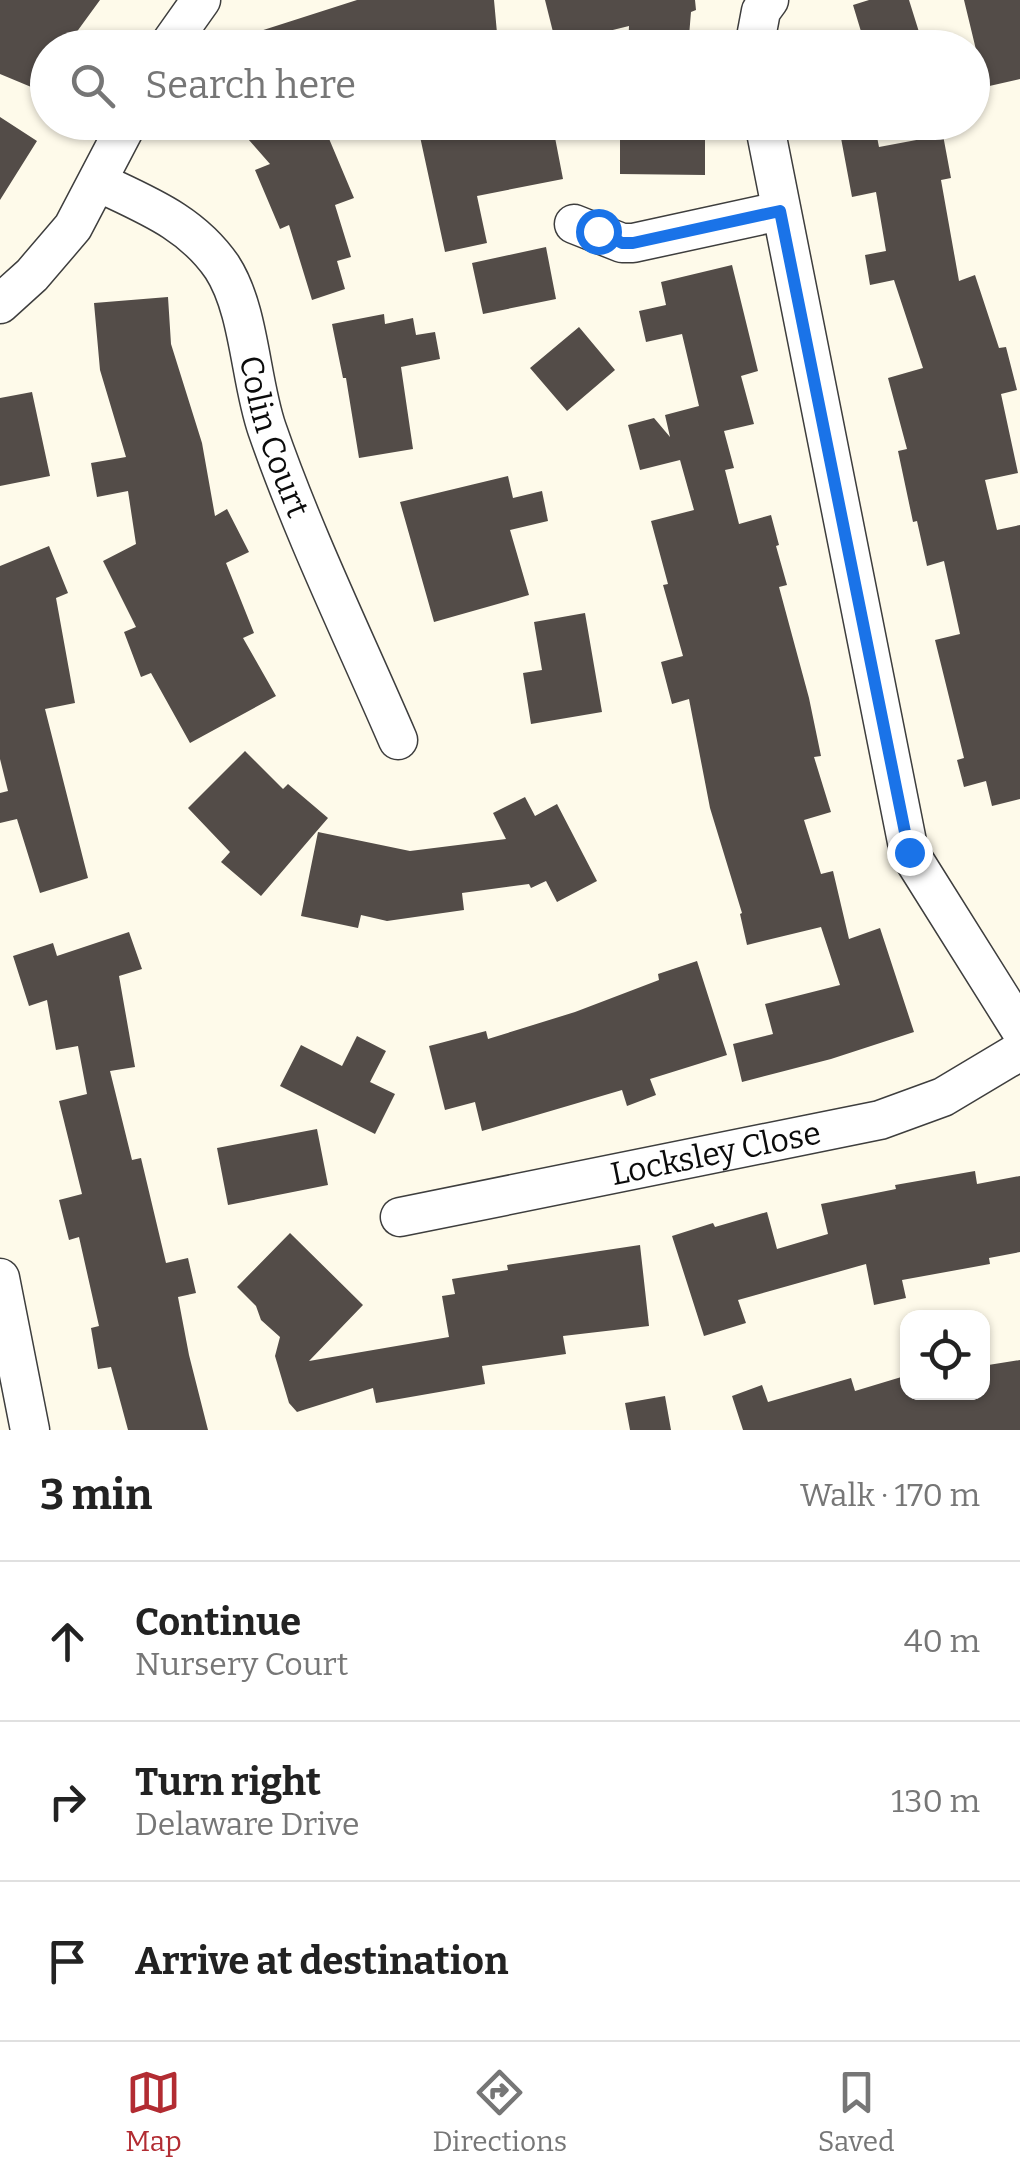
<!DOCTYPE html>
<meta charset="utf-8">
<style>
body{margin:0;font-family:Bitter,serif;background:#f2f2f2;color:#222}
.controls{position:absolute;right:30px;bottom:30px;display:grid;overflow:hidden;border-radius:20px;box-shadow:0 2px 8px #0004}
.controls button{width:90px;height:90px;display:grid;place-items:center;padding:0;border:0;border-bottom:2px solid #e0e0e0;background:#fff;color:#222;font:50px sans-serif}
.stop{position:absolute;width:30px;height:30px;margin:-22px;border:8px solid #1a73e8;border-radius:50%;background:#fff}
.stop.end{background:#1a73e8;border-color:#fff;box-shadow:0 2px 10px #0008}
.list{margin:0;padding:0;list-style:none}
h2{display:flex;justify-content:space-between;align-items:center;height:130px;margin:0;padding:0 40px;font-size:42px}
h2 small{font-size:32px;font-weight:400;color:#767676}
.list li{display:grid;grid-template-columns:65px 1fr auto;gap:30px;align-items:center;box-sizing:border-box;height:160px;padding:0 40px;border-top:2px solid #e0e0e0}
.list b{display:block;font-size:38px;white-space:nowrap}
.list p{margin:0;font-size:32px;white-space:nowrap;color:#767676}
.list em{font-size:32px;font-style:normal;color:#767676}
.icon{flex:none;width:55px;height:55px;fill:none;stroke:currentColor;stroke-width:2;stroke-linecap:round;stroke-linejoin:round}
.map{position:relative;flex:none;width:1020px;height:1430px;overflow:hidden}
.search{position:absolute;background:#fff;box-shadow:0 2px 8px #0004;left:30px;right:30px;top:30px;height:110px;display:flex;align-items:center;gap:25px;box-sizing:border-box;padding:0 35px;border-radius:55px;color:#767676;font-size:38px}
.sheet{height:610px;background:#fff}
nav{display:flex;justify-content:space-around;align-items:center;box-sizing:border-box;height:140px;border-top:2px solid #e0e0e0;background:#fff;font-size:28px;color:#767676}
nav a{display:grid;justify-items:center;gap:5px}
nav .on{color:#b22c32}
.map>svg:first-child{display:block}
.building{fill:#534c48}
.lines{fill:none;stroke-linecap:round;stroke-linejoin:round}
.minor-casing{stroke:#3e3e3e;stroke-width:41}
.minor{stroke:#fff;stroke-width:38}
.route{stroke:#1a73e8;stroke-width:12}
.labels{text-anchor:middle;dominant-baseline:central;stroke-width:10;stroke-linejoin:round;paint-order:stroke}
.street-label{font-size:32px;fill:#0b0b0b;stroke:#fff}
</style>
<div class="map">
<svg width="1020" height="1430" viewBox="0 0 1020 1430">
<rect width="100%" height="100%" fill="#fefaea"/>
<path class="building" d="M0,0h100l-35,48h-17v46l-48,-20z
M357,0h137l3,33 -108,12v3h-162l-1,-6z
M545,0h150l1,10 -5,2 -3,36h-60l1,-22 -73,18z
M869,0h40l15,48h-58l-13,-43z
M964,0h56v79l-35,8z
M0,117l37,24 -37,59z
M233,122h89l32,76 -19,7 16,52 -14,4 8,28 -33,11 -23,-75 -9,4 -25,-59 15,-6z
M463,122h89l11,57 -86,17 10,47 -42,9 -26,-120z
M620,122h85v53l-85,-1z
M838,122h36l5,25 64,-12 8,43 -10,2 18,101 16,-6 24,73 7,-1 11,43 -16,4 17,79 -33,7 12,50 23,-5v274l-28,7 -6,-25 -22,6 -7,-27 7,-2 -29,-118 25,-6 -16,-73 -17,5 -10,-45 -4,1 -15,-71 9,-2 -19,-71 35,-10 -29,-88 -24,5 -5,-30 21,-4 -10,-59 -24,5z
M546,247l10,52 -73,15 -11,-51z
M732,265l26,106 -17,5 13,48 -30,7 10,37 -9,2 14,54 32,-9 8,30 -3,1 11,39 -8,2 30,111 12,58 -7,1 17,55 -27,8 17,54 12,-3 16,68 31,-11 34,104 -83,27 -89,23 -9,-38 40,-10 -8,-30 75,-19 -19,-58 -74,18 -7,-31 2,-1 -32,-105 -21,-109 -17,5 -11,-42 22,-6 -20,-71 5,-1 -17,-63 43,-11 -14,-50 -40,10 -12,-45 26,-7 16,19 -5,-22 34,-9 -17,-72 -36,8 -7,-31 27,-6 -5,-23z
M168,297l3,47 31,99 13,73 12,-7 22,43 -23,11 28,70 -11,5 33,58 -86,47 -39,-70 -10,4 -17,-45 12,-5 -33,-66 33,-17 -8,-53 -31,6 -6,-34 35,-6 -26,-87 -6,-67z
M384,314l1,10 28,-6 3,17 19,-3 5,27 -39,8 12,82 -54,9 -13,-80h-3l-11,-54z
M579,327l36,43 -48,41 -37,-43z
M32,392l18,84 -50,10v-88z
M508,476l5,22 29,-7 6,30 -38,9 19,65 -95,27 -34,-120z
M49,546l19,47 -12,5 19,105 -30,6 43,169 -48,15 -23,-74 -17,4v-30l8,-2 -8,-32v-193z
M585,613l17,99 -71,12 -8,-51 19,-3 -8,-48z
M245,751l38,38 5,-5 40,34 -67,78 -40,-34 9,-10 -42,-44z
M525,797l10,19 22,-12 40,77 -40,21 -11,-21 -15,7 -2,-4 -67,9 2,17 -77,11 -26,-6 -3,13 -57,-12 17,-84 92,19 96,-12 -13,-26z
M129,932l13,37 -23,7 16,91 -25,4 22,89 9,-2 25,105 22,-5 8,35 -18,4 11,58 19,75h-80l-17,-63 -13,2 -7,-41 8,-2 -20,-89 -10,3 -10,-40 23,-6 -23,-93 28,-7 -9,-48 -22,4 -9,-50 -18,6 -16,-50 40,-13 4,13z
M697,961l30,94 -77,24 6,16 -29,11 -5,-16 -140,41 -7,-29 -30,8 -16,-64 57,-15 2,8 87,-27 84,-32 -1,-6z
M357,1036l29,15 -16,31 25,12 -20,40 -95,-48 21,-41 41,21z
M317,1129l11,56 -100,20 -11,-57z
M975,1171l2,13 43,-8v76l-31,6 1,6 -88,16 4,18 -32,7 -8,-41 -128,36 8,23 -42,13 -32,-100 41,-13 2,4 52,-15 10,37 51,-15 -7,-30 75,-15 -1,-4z
M290,1233l73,72 -54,56 140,-24 -7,-41 13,-2 -3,-15 56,-9 -1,-5 133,-20 9,81 -86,10 3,18 -84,12 3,18 -109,19 -3,-15 -76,24 -8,-9 -14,-47 5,-19 -19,-17 -5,-14 -19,-19z
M1020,1360v70h-277l-11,-34 30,-11 6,17 83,-24 4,13 53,-16v17h74v-26z
M665,1396l6,34h-41l-5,-27z"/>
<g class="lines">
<defs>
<g id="minor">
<path d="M167,48l34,-48"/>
<path d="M754,48l7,-37 8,-11"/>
<path d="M764,122l145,730 111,177"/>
<path id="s1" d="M98,182c48,23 93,40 124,85 28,43 28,113 45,162 36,104 87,209 131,311"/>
<path d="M574,224l48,19h11l147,-32"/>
<path d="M0,304l32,-29 41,-48 55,-105"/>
<path id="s2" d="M400,1217l480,-97 63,-23 77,-46"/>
<path d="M0,1278l30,152"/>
</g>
</defs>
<use href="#minor" class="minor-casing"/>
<use href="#minor" class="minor"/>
</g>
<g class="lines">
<path class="route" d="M598,231l24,12h11l147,-32 129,641"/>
</g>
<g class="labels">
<g class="street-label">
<text stroke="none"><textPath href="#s1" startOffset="330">Colin Court</textPath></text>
<text stroke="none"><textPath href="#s2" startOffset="322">Locksley Close</textPath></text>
</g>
</g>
</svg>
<div class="controls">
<button><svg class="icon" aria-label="locate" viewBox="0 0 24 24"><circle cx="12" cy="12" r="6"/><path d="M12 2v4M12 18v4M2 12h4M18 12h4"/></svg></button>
</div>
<div class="stop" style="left:598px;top:231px"></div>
<div class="stop end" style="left:909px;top:852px"></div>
<div class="search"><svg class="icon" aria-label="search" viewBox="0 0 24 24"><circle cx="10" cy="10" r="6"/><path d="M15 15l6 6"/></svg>Search here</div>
</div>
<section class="sheet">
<h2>3 min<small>Walk · 170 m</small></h2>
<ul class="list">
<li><svg class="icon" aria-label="ahead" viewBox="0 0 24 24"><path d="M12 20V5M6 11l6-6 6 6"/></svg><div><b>Continue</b><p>Nursery Court</p></div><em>40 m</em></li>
<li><svg class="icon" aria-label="right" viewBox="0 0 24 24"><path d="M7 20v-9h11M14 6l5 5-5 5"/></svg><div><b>Turn right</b><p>Delaware Drive</p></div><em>130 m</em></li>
<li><svg class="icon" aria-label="arrive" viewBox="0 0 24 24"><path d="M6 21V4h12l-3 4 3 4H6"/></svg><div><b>Arrive at destination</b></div></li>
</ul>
</section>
<nav>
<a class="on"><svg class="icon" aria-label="map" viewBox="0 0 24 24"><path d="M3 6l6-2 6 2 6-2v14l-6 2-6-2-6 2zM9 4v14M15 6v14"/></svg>Map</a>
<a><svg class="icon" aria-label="directions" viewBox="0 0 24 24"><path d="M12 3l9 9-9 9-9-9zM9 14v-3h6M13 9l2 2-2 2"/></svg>Directions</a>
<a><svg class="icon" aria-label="saved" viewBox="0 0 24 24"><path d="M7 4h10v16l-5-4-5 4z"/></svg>Saved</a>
</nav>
